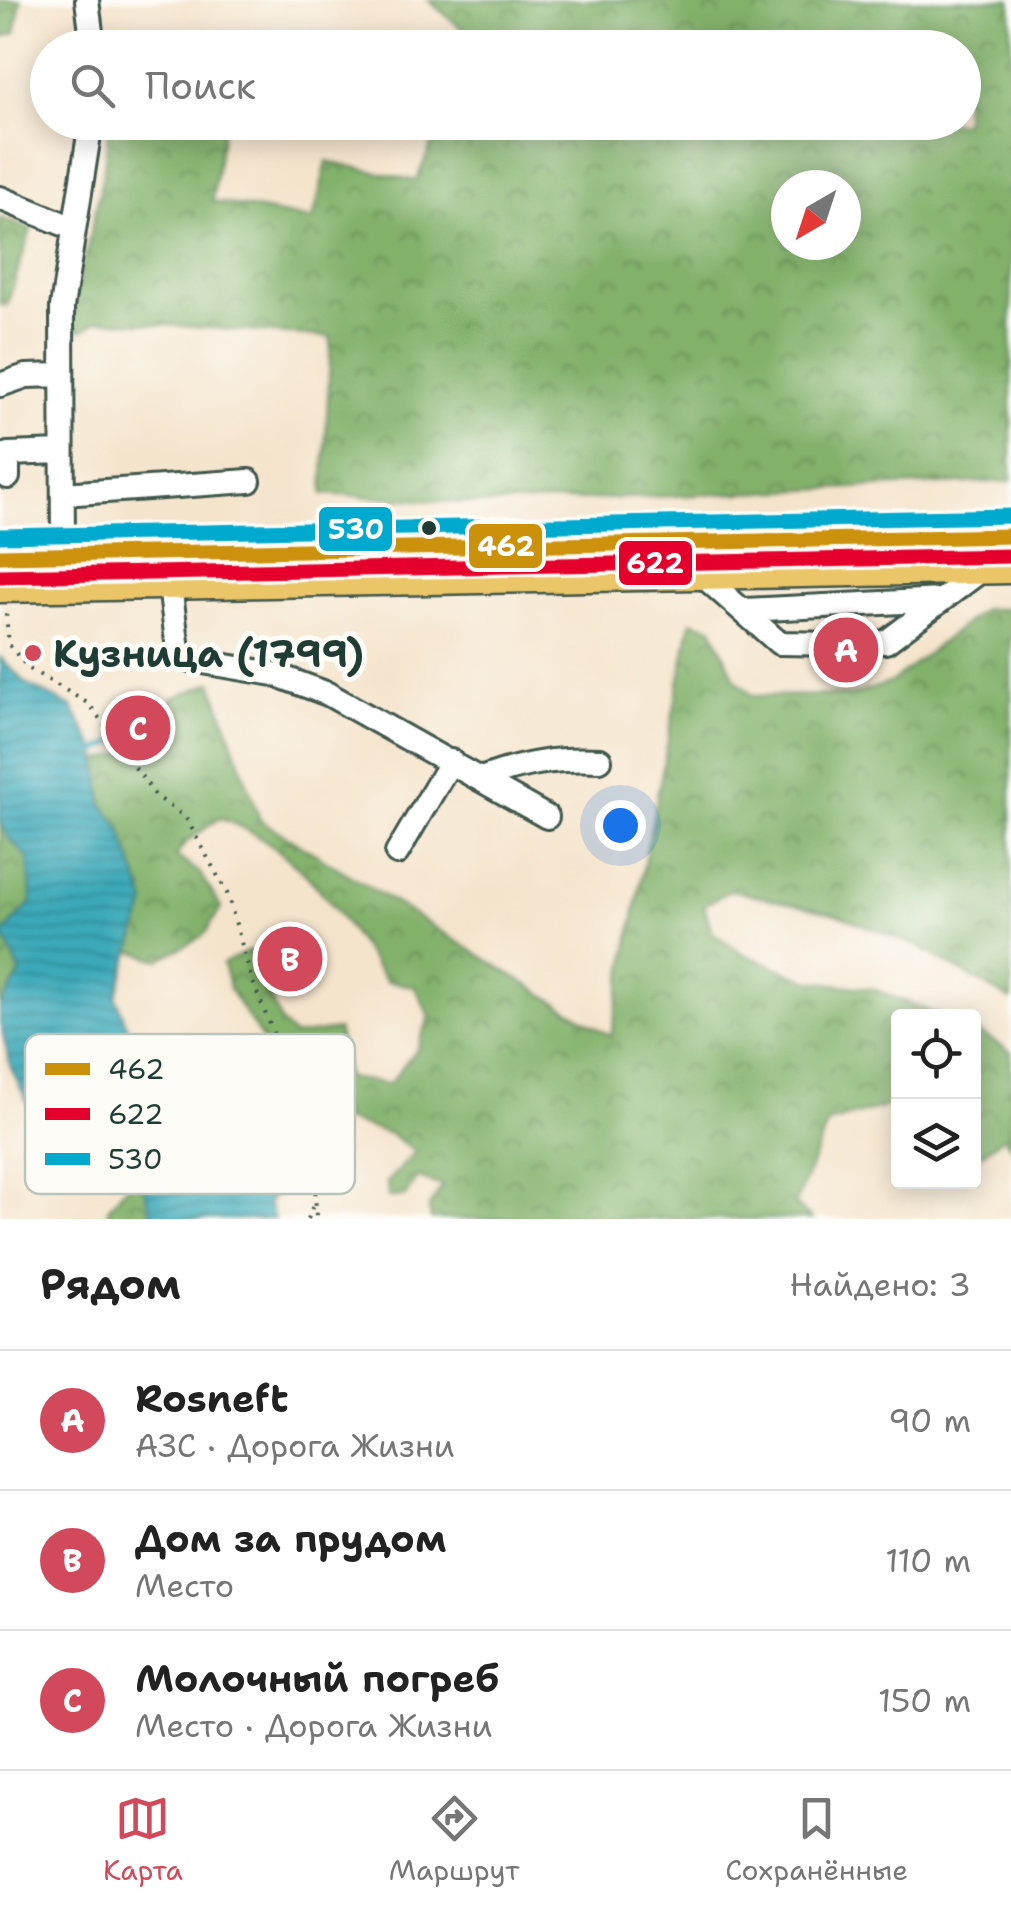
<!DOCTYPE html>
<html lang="ru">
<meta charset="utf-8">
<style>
body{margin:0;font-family:"Shantell Sans",sans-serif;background:#f6f6f6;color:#222}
.controls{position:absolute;right:30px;bottom:30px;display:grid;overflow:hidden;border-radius:10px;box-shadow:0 5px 25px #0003}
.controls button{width:90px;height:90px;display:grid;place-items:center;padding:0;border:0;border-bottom:2px solid #e0e0e0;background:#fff;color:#222;font:50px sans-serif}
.compass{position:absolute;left:771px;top:170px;width:90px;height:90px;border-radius:50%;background:#fff;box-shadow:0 5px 25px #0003;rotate:219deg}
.you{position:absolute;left:620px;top:825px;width:35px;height:35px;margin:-25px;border:8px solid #fff;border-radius:50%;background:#1a73e8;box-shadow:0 0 0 15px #1a73e833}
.badge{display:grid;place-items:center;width:65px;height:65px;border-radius:50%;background:#d1495b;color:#fff;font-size:32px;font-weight:700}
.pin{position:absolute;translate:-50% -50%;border:5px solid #fff;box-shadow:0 2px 10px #0006}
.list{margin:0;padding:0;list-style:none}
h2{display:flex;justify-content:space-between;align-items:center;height:130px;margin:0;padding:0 40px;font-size:42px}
h2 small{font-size:32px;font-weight:400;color:#767676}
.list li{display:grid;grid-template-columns:65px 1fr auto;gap:30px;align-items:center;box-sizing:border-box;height:140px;padding:0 40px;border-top:2px solid #e0e0e0}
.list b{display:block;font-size:38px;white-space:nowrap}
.list p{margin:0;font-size:32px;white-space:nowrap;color:#767676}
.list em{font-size:32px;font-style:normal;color:#767676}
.icon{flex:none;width:55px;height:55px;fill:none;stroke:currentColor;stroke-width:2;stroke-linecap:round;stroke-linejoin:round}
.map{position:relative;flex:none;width:1011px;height:1219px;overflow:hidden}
.search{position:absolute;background:#fff;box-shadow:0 5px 25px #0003;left:30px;right:30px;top:30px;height:110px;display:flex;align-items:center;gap:25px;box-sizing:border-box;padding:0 35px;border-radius:55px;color:#767676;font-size:38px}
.sheet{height:550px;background:#fff}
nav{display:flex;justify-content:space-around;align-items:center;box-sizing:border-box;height:140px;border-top:2px solid #e0e0e0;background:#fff;font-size:28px;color:#767676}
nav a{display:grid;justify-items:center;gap:5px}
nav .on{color:#d1495b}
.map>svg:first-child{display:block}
.forest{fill:url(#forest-crowns);stroke:#507750;stroke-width:2.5;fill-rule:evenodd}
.water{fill:url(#water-rules);stroke:#2d7376;stroke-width:2.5}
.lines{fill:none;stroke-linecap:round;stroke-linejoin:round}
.stream{stroke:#3ba9b9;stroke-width:6}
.minor-casing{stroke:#3f564b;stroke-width:28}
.major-casing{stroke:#3f564b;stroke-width:35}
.path{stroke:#3f564b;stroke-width:4;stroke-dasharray:2.5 8;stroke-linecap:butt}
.minor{stroke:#fff;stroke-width:22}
.major{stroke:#ebc669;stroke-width:30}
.bus-1-casing{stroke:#fdfcf7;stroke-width:22}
.bus-2-casing{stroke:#fdfcf7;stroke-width:22}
.bus-3-casing{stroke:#fdfcf7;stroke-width:22}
.bus-1{stroke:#cc910a;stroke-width:15}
.bus-2{stroke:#e4002b;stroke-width:15}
.bus-3{stroke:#00a9ce;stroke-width:15}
.bus-dot{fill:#1f3d34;stroke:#fdfcf7;stroke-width:4}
.poi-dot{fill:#d1495b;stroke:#fdfcf7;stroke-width:4}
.labels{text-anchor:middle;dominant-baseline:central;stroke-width:10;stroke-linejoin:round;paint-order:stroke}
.poi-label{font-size:38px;font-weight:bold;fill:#1f3d34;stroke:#fdfcf7;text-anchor:start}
.key{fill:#fdfcf7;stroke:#bac3bc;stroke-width:2.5}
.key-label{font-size:28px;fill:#1f3d34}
.line-badge{stroke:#fdfcf7;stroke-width:4}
.badge-label{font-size:28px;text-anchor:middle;font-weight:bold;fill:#fff}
</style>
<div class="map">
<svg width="1011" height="1219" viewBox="0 0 1011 1219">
<defs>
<pattern id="forest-crowns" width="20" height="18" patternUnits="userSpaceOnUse" patternTransform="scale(2.5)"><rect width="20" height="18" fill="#82b16b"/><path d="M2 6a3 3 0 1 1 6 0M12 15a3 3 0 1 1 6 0" fill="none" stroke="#6a9159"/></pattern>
<pattern id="water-rules" width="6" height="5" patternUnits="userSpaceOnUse" patternTransform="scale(2.5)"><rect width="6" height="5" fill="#3ba9b9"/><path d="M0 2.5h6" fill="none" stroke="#318b97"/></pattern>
</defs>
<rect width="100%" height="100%" fill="#fdfcf7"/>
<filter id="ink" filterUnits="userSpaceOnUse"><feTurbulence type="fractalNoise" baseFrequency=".01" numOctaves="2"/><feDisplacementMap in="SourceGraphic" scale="20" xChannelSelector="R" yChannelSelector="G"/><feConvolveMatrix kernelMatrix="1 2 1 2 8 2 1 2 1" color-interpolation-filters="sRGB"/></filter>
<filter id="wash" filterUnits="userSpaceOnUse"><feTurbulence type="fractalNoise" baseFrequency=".0048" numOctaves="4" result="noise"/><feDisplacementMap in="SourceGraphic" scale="40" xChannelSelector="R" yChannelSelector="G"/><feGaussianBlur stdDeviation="2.25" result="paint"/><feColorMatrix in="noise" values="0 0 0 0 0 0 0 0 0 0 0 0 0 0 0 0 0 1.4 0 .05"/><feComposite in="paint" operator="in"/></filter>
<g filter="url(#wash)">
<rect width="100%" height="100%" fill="#f5e4cc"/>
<path class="forest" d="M0,0h21l-6,33 -15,5z
M428,0h583v481l-525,23 -163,-10 8,-157 -232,-17 -17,11 -12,-5 33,-150 7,-53h114l-12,78 101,19 14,-59 89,20 25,-58 523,-1v-74l-490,-1 2,-6zM786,185h60v60h-60z
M0,218l31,11 -24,76 -7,-1z
M983,609h28v391l-96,-55 -79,-31 -105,-24 -27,15 8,27 32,22 66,27 63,8 69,27h-44v87l-70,20 -33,82 17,14h-381l-2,-12 13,-21 -25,-9 -12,19 -17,1 -1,-15 28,-30 -24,-18 -48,-14c-29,22 -44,55 -73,80l-33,-98 -44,-43 23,-3 44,34 12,-11 -5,-32 -37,-57 -7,-26 27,-14 31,73 12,13 45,-6 9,48 42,6 28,-35 13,-33 -16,-30 -28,-5c-48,-68 -84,-132 -166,-163l-34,24 -10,14 24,17 21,35 -17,27 -45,25 -30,-10 17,-47 -25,-74 -18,-25 -6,-32 3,-12 45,-12 28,-50 39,-16 48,138 351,216 80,-415 21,6 23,52 18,17 100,-1 39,-13z
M0,819l7,16 21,23 5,45 -30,31 18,39 -21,34z
M974,1029l37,23v95l-7,-11 -30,24z
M131,1180l13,7 9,32h-45v-10z"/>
<path class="water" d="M0,657l27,27 45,23 25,44 6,53 18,25 25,74 -30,94 13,34 37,20 27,8 44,43 33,52 -9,26 13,39h-121l-9,-32 -109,-69 -25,-52 -10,-44v-15l21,-34 -18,-39 29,-32 -4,-44 -22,-23 -6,-16z"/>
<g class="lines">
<path class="stream" d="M97,751l25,-13"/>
</g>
</g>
<g filter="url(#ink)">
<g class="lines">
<defs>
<path id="minor" d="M87,0l6,48
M0,198l73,30
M0,385l26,-9 34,-1
M8,477v-23l53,-2
M63,494l186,-13
M63,556l-1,-249 29,-185
M702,575l77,68 61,1
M170,585l9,73 95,16 54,20 219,123
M745,610l196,-10
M853,643l33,-1 97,-73
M481,779c42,-16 75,-21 119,-19
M397,853l54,-92"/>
<path id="major" d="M0,556l1011,-20
M0,587l1011,-19"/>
</defs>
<use href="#minor" class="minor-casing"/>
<use href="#major" class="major-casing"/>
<path class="path" d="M6,614l3,31 19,23 61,36 66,91 31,23 41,75 24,84 63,159 2,83
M308,1219l5,-14"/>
<use href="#minor" class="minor"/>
<use href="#major" class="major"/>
<defs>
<path id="bus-1" d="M0,556l1011,-20"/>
<path id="bus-2" d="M0,576l1011,-20"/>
<path id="bus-3" d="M0,536l1011,-20"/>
</defs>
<use href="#bus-1" class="bus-1-casing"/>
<use href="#bus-2" class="bus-2-casing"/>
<use href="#bus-3" class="bus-3-casing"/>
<use href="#bus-1" class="bus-1"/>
<use href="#bus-2" class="bus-2"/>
<use href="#bus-3" class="bus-3"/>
</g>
</g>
<circle class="bus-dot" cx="429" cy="528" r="9"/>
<circle class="poi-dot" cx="33" cy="653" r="10"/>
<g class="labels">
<g class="poi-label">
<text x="53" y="653">Кузница (1799)</text>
</g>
</g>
<rect x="25" y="1034" width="330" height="160" rx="15" class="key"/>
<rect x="45" y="1063" width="45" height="12" fill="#cc910a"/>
<rect x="45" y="1108" width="45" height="12" fill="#e4002b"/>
<rect x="45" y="1153" width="45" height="12" fill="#00a9ce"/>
<g class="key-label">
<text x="108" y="1079">462</text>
<text x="108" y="1124">622</text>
<text x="108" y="1169">530</text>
</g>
<g class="line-badge">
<rect x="317" y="505" width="77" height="48" rx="10" fill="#00a9ce"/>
<rect x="467" y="522" width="77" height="48" rx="10" fill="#cc910a"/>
<rect x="617" y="539" width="77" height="48" rx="10" fill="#e4002b"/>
</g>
<g class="badge-label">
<text x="356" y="539">530</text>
<text x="506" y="556">462</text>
<text x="655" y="573">622</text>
</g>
</svg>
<div class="controls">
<button><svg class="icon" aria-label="locate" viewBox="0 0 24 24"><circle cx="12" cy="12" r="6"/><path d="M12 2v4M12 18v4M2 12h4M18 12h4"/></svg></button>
<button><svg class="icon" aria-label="layers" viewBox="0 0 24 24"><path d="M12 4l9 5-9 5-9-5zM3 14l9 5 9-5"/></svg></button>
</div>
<svg class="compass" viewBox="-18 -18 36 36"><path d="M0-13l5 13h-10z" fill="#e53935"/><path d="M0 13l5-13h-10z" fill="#767676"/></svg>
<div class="you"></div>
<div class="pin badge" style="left:846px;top:650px">A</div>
<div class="pin badge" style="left:290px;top:959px">B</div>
<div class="pin badge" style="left:138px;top:728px">C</div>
<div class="search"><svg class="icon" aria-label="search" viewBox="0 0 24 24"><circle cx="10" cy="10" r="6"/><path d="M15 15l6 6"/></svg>Поиск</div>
</div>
<section class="sheet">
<h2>Рядом<small>Найдено: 3</small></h2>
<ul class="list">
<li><span class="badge">A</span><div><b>Rosneft</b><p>АЗС · Дорога Жизни</p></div><em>90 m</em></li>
<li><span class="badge">B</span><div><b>Дом за прудом</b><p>Место</p></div><em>110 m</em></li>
<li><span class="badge">C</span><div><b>Молочный погреб</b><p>Место · Дорога Жизни</p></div><em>150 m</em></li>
</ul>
</section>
<nav>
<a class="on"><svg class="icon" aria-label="map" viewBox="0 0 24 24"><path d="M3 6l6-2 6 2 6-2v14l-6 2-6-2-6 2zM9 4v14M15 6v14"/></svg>Карта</a>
<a><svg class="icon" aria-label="directions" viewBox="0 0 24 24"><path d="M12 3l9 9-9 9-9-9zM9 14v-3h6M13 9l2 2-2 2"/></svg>Маршрут</a>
<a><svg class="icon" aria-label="saved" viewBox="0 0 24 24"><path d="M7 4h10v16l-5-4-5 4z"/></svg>Сохранённые</a>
</nav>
